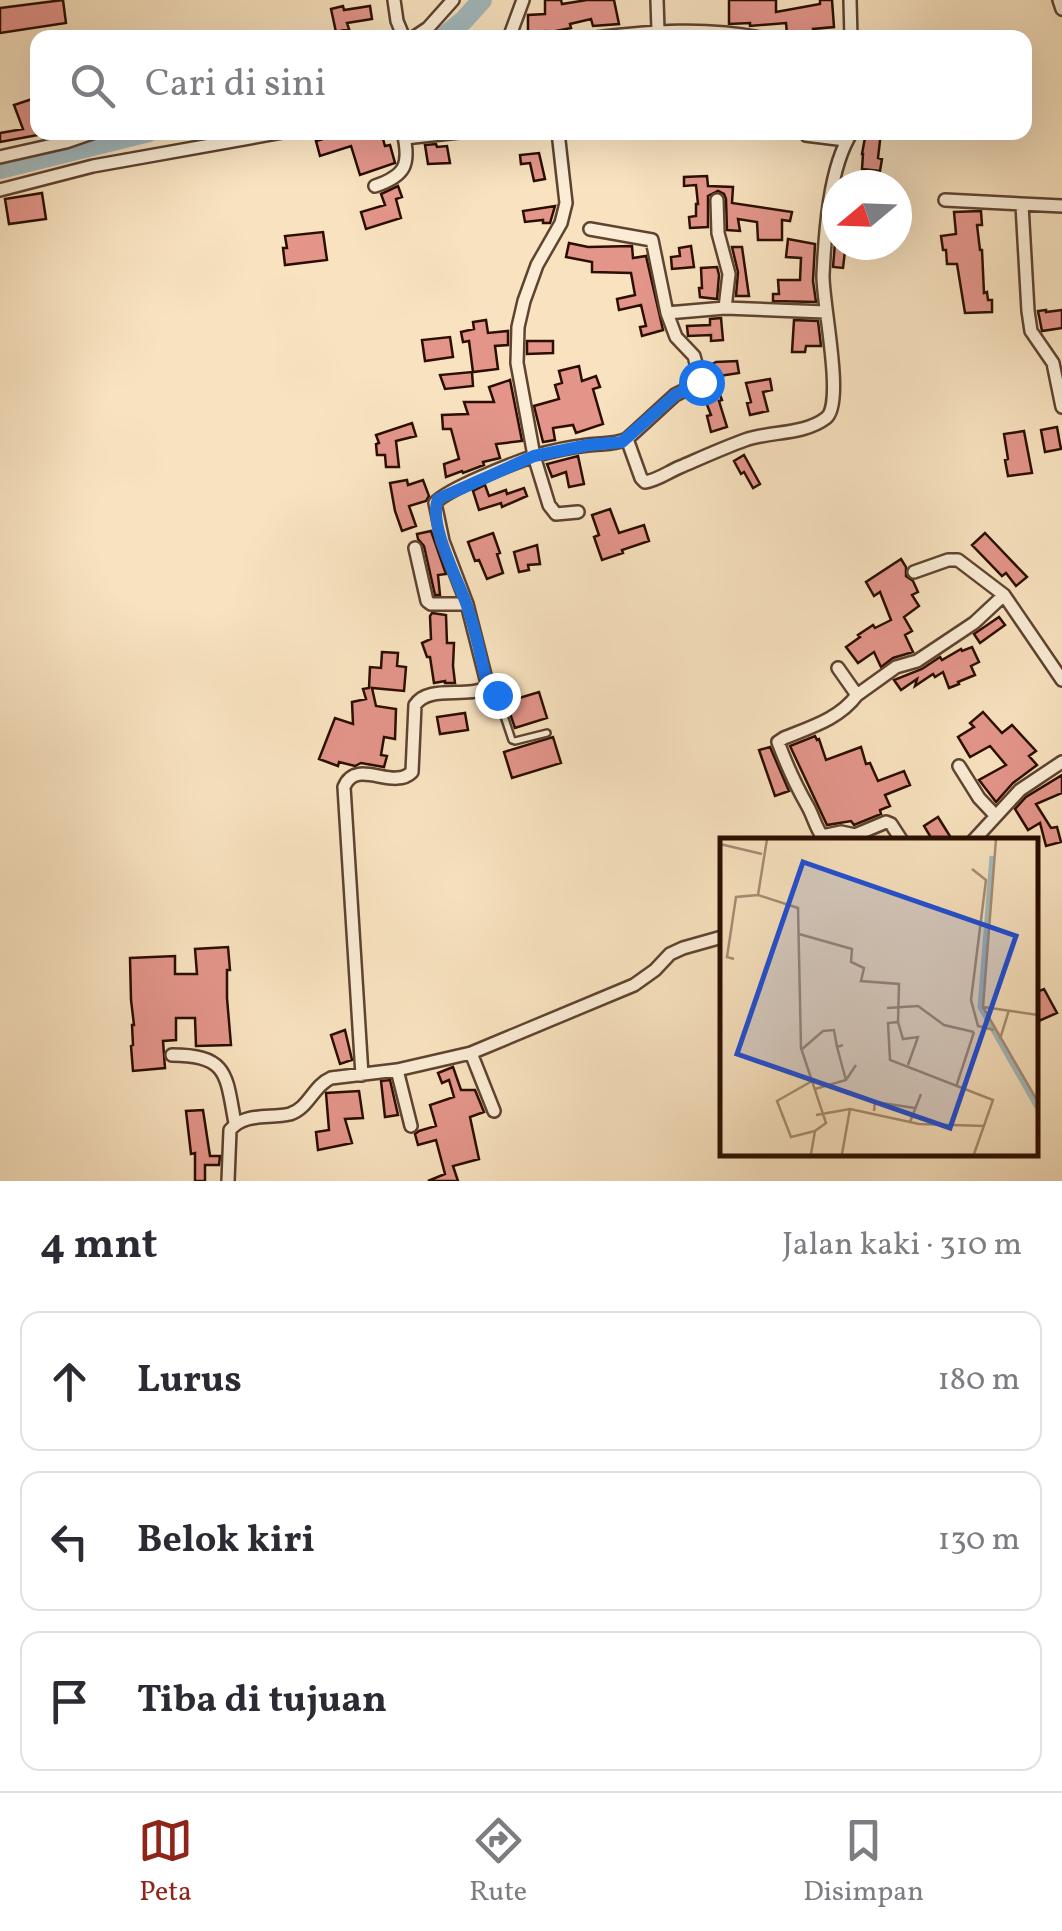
<!DOCTYPE html>
<html lang="id">
<meta charset="utf-8">
<style>
body{margin:0;font-family:Vollkorn,serif;background:#f2f2f3;color:#2b2b33}
.compass{position:absolute;left:822px;top:170px;width:90px;height:90px;border-radius:50%;background:#fff;box-shadow:0 10px 40px #0002;rotate:251deg}
.stop{position:absolute;width:30px;height:30px;margin:-22px;border:8px solid #1a73e8;border-radius:50%;background:#fff}
.stop.end{background:#1a73e8;border-color:#fff;box-shadow:0 2px 10px #0008}
.list{margin:0;padding:0;list-style:none}
h2{display:flex;justify-content:space-between;align-items:center;height:130px;margin:0;padding:0 40px;font-size:42px}
h2 small{font-size:32px;font-weight:400;color:#7c7c81}
.list li{display:grid;grid-template-columns:65px 1fr auto;gap:30px;align-items:center;box-sizing:border-box;height:140px;margin:0 20px 20px;padding:0 20px;border:2px solid #e1e1e2;border-radius:20px}
.list b{display:block;font-size:38px;white-space:nowrap}
.list em{font-size:32px;font-style:normal;color:#7c7c81}
.icon{flex:none;width:55px;height:55px;fill:none;stroke:currentColor;stroke-width:2;stroke-linecap:round;stroke-linejoin:round}
.map{position:relative;flex:none;width:1062px;height:1181px;overflow:hidden}
.search{position:absolute;background:#fff;box-shadow:0 10px 40px #0002;left:30px;right:30px;top:30px;height:110px;display:flex;align-items:center;gap:25px;box-sizing:border-box;padding:0 35px;border-radius:20px;color:#7c7c81;font-size:38px}
.sheet{height:610px;background:#fff}
nav{display:flex;justify-content:space-around;align-items:center;box-sizing:border-box;height:140px;border-top:2px solid #e1e1e2;background:#fff;font-size:28px;color:#7c7c81}
nav a{display:grid;justify-items:center;gap:5px}
nav .on{color:#8f2418}
.map>svg:first-child{display:block}
.lines{fill:none;stroke-linecap:round;stroke-linejoin:round}
.river{stroke:#a3babe;stroke-width:20}
.building{fill:#e3958a;stroke:#2b0e00;stroke-width:2.5}
.lane-casing{stroke:#5e4330;stroke-width:10}
.street-casing{stroke:#5e4330;stroke-width:16}
.lane{stroke:#faecd5;stroke-width:5}
.street{stroke:#faecd5;stroke-width:11}
.route{stroke:#1a73e8;stroke-width:12}
.inset-river{fill:none;stroke:#a3babe;stroke-width:5}
.inset-road{fill:none;stroke:#a68d73;stroke-width:2.5}
.view{fill:#1d4ed8;fill-opacity:0.15;stroke:#1d4ed8;stroke-width:5}
.inset-edge{fill:none;stroke:#2b0e00;stroke-width:5}
</style>
<div class="map">
<svg width="1062" height="1181" viewBox="0 0 1062 1181">
<rect width="100%" height="100%" fill="#f8e2bf"/>
<filter id="stains"><feTurbulence type="fractalNoise" baseFrequency=".002" numOctaves="4"/><feColorMatrix values="0 0 0 0 .2 0 0 0 0 .09 0 0 0 0 .02 0 0 0 .5 -.17"/></filter>
<radialGradient id="worn" r=".72"><stop offset=".6" stop-color="#630" stop-opacity="0"/><stop offset="1" stop-color="#630" stop-opacity=".3"/></radialGradient>
<g class="lines">
<path class="river" d="M442,38l22,-18 18,-20
M0,169l149,-37"/>
</g>
<path class="building" d="M63,0l3,23 -66,10v-25z
M545,0h16l1,4 25,-4h27l5,24 -26,2 -2,-7 -21,5 1,4 -25,5v-2l-18,1v-17l17,-1z
M729,0h47v12l44,-8v-4h12l2,27 -21,2v4l-26,1 -1,-11 -36,3v-3l-21,1z
M343,6l1,4 26,-4 2,13 -25,4 2,6 -13,3 -5,-23z
M38,97v38l-38,7v-9l23,-4 -9,-24z
M347,132h34l4,14 5,-1 5,18 -35,12 -9,-29 -31,10 -4,-15z
M866,132h15l-3,26 4,1 -2,12 -18,-2 1,-15h-1z
M436,144l1,3 10,-1 3,17 -22,1 -3,-19z
M539,153l6,26 -11,2 -4,-18 -9,1 -1,-9z
M707,176l1,10 25,1 -1,16 60,9 -2,9 -8,-1v20h-24l-1,-18 -19,-3 2,12 -13,-1 -1,-31 -2,-5 -6,-3 -10,5v31l-18,1 -1,-11 7,-1v-12h2l-2,-19 -12,1v-9z
M398,186l4,11 -6,2 5,19 -35,11 -5,-17 24,-7 -4,-11z
M42,193l4,26 -37,5 -4,-25z
M555,206l-5,17h-7v-3l-18,2 -2,-11z
M981,211l1,14h-5l3,25h2l2,43 3,-1 1,8h4v12l-27,1 -8,-49h-10l-1,-14h-3l-2,-14 15,-2 -2,-22z
M837,219v26h29l-2,9 -19,-3 -2,17 -10,-1z
M323,232l4,28 -42,5 -2,-17h4l-2,-12z
M788,239l27,5 -2,37 3,21 -43,-1v-7h6l-1,-14h22l1,-22 -15,-1z
M569,243l19,4 44,-1 1,12 13,-2 17,74 -21,6 -2,-9 6,-1 -5,-21 -22,5 -2,-11 18,-4 -4,-22 -39,-1v-10l-26,-5z
M691,246l3,21 -22,2 -1,-12 9,-1 -1,-8z
M732,247h10l7,49h-13l2,-24z
M717,267l2,8 -2,24 -17,-2 -1,-9h3l-1,-20z
M1046,310v2l16,-2v18l-20,3 -4,-20z
M721,318l2,22 -12,1v-6l-23,1 -1,-10 23,-1v-6z
M486,320l2,13 20,-2v14l-13,1 3,23 -25,3 -4,-31 -6,1 -2,-10 13,-3 -1,-7z
M794,320l24,1 3,25h-15l-1,6h-13z
M450,337l3,20 -28,4 -3,-21z
M527,341h26v12l-26,1z
M737,361l2,12 -26,4 9,23 -3,1 8,26 -16,5 -4,-16 4,-1 -9,-23 6,-4 2,-5 -3,-16 9,-5z
M579,366l3,15 14,-5 4,11 -7,2 10,35 -27,9 -3,-8 -20,3 2,12 -12,2 -9,-36 25,-7 -4,-14 7,-2 -3,-12z
M472,372l1,14 -28,3 -5,-14z
M770,379l2,11 -9,2 5,19 -18,4 -3,-12 4,-1 -5,-19z
M510,380l12,61 -26,3 4,14 -17,4 1,3 -21,8 -1,-2 -16,6 -2,-13 15,-5 -8,-30h-8l-1,-14 26,-1 -4,-12h30l-5,-15z
M412,423l4,13 -20,5 3,26h-13l-1,-12h-8l-1,-11 3,-1 -3,-8z
M1057,427l4,22 -16,3 -4,-22z
M1024,431l8,42 -24,3 -3,-16 3,-1 -4,-25z
M744,455l16,29 -7,4 -9,-16 -3,2 -7,-13z
M578,456l6,28 -15,3 -3,-15 -14,5 -5,-13z
M407,480l1,5 15,-5 6,16 -3,5 -17,5 7,20 -14,5 -7,-20 -5,-28z
M485,485l4,11 17,-6 1,4 17,-6 3,8 -25,11 -1,-4 -22,7 -6,-19z
M610,509l9,24 25,-8 5,16 -27,9 1,3 -21,7 -8,-23 5,-2 -7,-20z
M431,531l15,43 -8,1 2,20h-5l-11,-49 -6,-7 -1,-5z
M493,533l7,20 -3,1 6,19 -16,6 -8,-19 -4,1 -7,-19z
M985,533l42,44 -11,9 -10,-13 -4,3 -30,-31z
M537,545l3,19 -12,1 1,5 -10,2 -5,-20z
M901,559l5,8v9l7,5 5,11 -6,3 7,11 -15,11 8,14 -7,4 8,17 -20,6 -12,9 -7,-15 -16,11 -12,-16 14,-10 -2,-2 15,-10 2,3 16,-8 -11,-28 -6,4 -8,-14z
M432,613l14,2 1,28h7l-1,23 2,17h-10v-2l-11,2 -4,-26h-3l-5,-14 9,-4 -1,-23z
M999,617l6,8 -25,18 -6,-9z
M972,647l7,15 -8,4 4,9 -17,7 1,2 -10,4 -6,-16 -8,5 -2,-3 -18,12 2,-7 -16,11 -7,-10 28,-11 18,-12 2,3 19,-11 1,2z
M382,652l16,1 -1,13 9,1 -2,24 -32,-3 4,18 20,3 -1,30 -11,-2 -3,18 6,1 -3,11 -23,-4 -6,3 -16,-4 -1,4 -19,-7 16,-41 18,6 -1,-22 14,-3 -3,-10 6,-1 1,-21 11,1z
M539,692l8,26 -32,10 -9,-26z
M983,712l19,21 10,-8 24,26 -7,5 8,9 -24,18 -17,19 -17,-22 27,-15 -16,-19 -20,11 -12,-20 16,-10 -4,-4z
M465,713l3,17 -28,4 -3,-17z
M815,736l2,4 2,-1 7,21 35,-13 5,17 4,-1 8,18 26,-10 6,14 -25,10 5,11 -10,4 1,4 -27,11 -3,-4 -24,4 -37,-79z
M553,737l8,26 -49,15 -8,-26z
M770,747l19,44 -14,5 -16,-46z
M1062,775v18l-26,11 15,24 6,-1 4,15 -15,4 -6,-23 -12,7 -13,-21 11,-12z
M938,817l15,24h-20l-9,-15z
M228,947l2,23h-3v28l4,47 -35,1 -1,-28h-19v22l-13,1 2,27 -32,3 -2,-25 2,-1 -1,-20h2l-3,-25 -1,-42 45,-2v18h22l-2,-25z
M1044,989l13,24 -23,10v-30z
M345,1030l7,30 -12,4 -9,-29z
M453,1067l8,23h14l9,22 -14,5 9,42 -26,7 5,15h-30l17,-7 -9,-34 -18,5 -3,-11 4,-3 17,-5 -6,-21 24,-8 -5,-17 -7,3 -4,-10z
M390,1080l8,35 -13,2 -4,-36z
M359,1091l4,27 -18,1 7,24 -34,7 -2,-18 13,-2 -3,-37z
M203,1110l7,46h10l-1,9h-14v16h-10v-28l-4,1 -5,-43z"/>
<g class="lines">
<defs>
<path id="lane" d="M805,138l40,5
M491,689l6,6 15,45 3,1 32,-8"/>
<path id="street" d="M394,0l3,21 7,17
M657,0l1,30
M850,0l1,38
M1059,0l3,9
M413,38l15,-10 25,-28
M509,38l14,-38
M596,38c56,-7 109,-11 165,0
M558,132l8,71 -5,20 -24,42 -13,36 -6,26 -1,36 17,93 15,49 7,9 22,-2
M405,138l54,-6
M0,157l66,-15 29,-10
M375,186c30,-10 36,-21 28,-54
M0,190l93,-24 190,-34
M717,200l1,33 11,41 -4,34
M945,200l117,6
M1022,205l6,106 3,20 22,32 9,44
M590,229l62,11 15,73
M627,439l48,-44 26,-13 -7,-26 -18,-19 -9,-24 58,-5 100,4
M415,548l12,53 4,3h36
M914,572l34,-12h10l46,35 58,85
M838,668l19,27 39,-28 21,-6 57,-38 30,-28
M857,695c-18,24 -46,32 -73,43l-6,4c9,24 17,42 29,63 6,10 8,21 15,31l19,-4 14,3 31,-13 5,2 11,17
M959,766l20,32 16,17
M973,841l47,-51 42,-28
M471,1053l23,58
M172,1055c57,0 54,21 63,68
M397,1070l14,56
M362,1075l-18,-288c12,-30 49,4 68,-15l3,-67c14,-21 52,-6 73,-18l-21,-83 -24,-63 -8,-38c12,-14 79,-40 99,-47 17,-5 37,-9 54,-11 14,-2 26,0 39,-6l14,39 4,4c13,-2 23,-10 35,-15 21,-9 43,-19 65,-27 25,-9 59,-5 81,-22 19,-14 -4,-117 -3,-143 2,-42 6,-108 29,-143
M228,1181l2,-51c15,-18 39,-11 60,-16 19,-6 23,-28 41,-36l66,-8 74,-17 163,-68 21,-15 15,-16 13,-6 39,-11"/>
</defs>
<use href="#lane" class="lane-casing"/>
<use href="#street" class="street-casing"/>
<use href="#lane" class="lane"/>
<use href="#street" class="street"/>
</g>
<g class="lines">
<path class="route" d="M497,695l-9,-8c-7,-27 -12,-57 -22,-84 -9,-25 -38,-79 -28,-104l96,-43 55,-11 33,-3 53,-47 26,-13"/>
</g>
<g transform="translate(720 838)">
<rect width="318" height="318" fill="#f8e2bf"/>
<path class="inset-river" d="M272,18l-12,151 58,102"/>
<path class="inset-road" d="M47,1l-9,56 40,13 3,140 25,75 -11,8 -4,23M276,1l-13,168 55,95M0,6l42,10M252,31l14,11 -15,120 7,26 16,4M79,96l53,15 -1,13 13,6 -3,13 38,3 -1,38 -10,1 2,37 103,40 -19,54M14,121l-7,-2 9,-60 22,-2M263,169l55,8M167,170l31,-2 26,19 30,7M178,184l5,17 15,-2 -10,28M280,201l9,-29M123,207l-6,2 9,33M81,212l22,-19 11,-1 3,17M92,243l-35,20 14,36 24,-6M236,249l18,-55M95,251l31,-9 10,-15M154,273l1,-9 40,6M96,277l34,-6 69,15 66,2M190,284l11,-28M122,316l8,-45"/>
<path class="view" d="M83,24l213,74 -66,192 -213,-74z"/>
<rect width="318" height="318" class="inset-edge"/>
</g>
<rect width="100%" height="100%" filter="url(#stains)"/>
<rect width="100%" height="100%" fill="url(#worn)"/>
</svg>
<svg class="compass" viewBox="-18 -18 36 36"><path d="M0-13l5 13h-10z" fill="#e53935"/><path d="M0 13l5-13h-10z" fill="#7c7c81"/></svg>
<div class="stop" style="left:701px;top:382px"></div>
<div class="stop end" style="left:497px;top:695px"></div>
<div class="search"><svg class="icon" aria-label="search" viewBox="0 0 24 24"><circle cx="10" cy="10" r="6"/><path d="M15 15l6 6"/></svg>Cari di sini</div>
</div>
<section class="sheet">
<h2>4 mnt<small>Jalan kaki · 310 m</small></h2>
<ul class="list">
<li><svg class="icon" aria-label="ahead" viewBox="0 0 24 24"><path d="M12 20V5M6 11l6-6 6 6"/></svg><div><b>Lurus</b></div><em>180 m</em></li>
<li><svg class="icon" aria-label="left" viewBox="0 0 24 24"><path d="M17 20v-9H6M10 6l-5 5 5 5"/></svg><div><b>Belok kiri</b></div><em>130 m</em></li>
<li><svg class="icon" aria-label="arrive" viewBox="0 0 24 24"><path d="M6 21V4h12l-3 4 3 4H6"/></svg><div><b>Tiba di tujuan</b></div></li>
</ul>
</section>
<nav>
<a class="on"><svg class="icon" aria-label="map" viewBox="0 0 24 24"><path d="M3 6l6-2 6 2 6-2v14l-6 2-6-2-6 2zM9 4v14M15 6v14"/></svg>Peta</a>
<a><svg class="icon" aria-label="directions" viewBox="0 0 24 24"><path d="M12 3l9 9-9 9-9-9zM9 14v-3h6M13 9l2 2-2 2"/></svg>Rute</a>
<a><svg class="icon" aria-label="saved" viewBox="0 0 24 24"><path d="M7 4h10v16l-5-4-5 4z"/></svg>Disimpan</a>
</nav>
